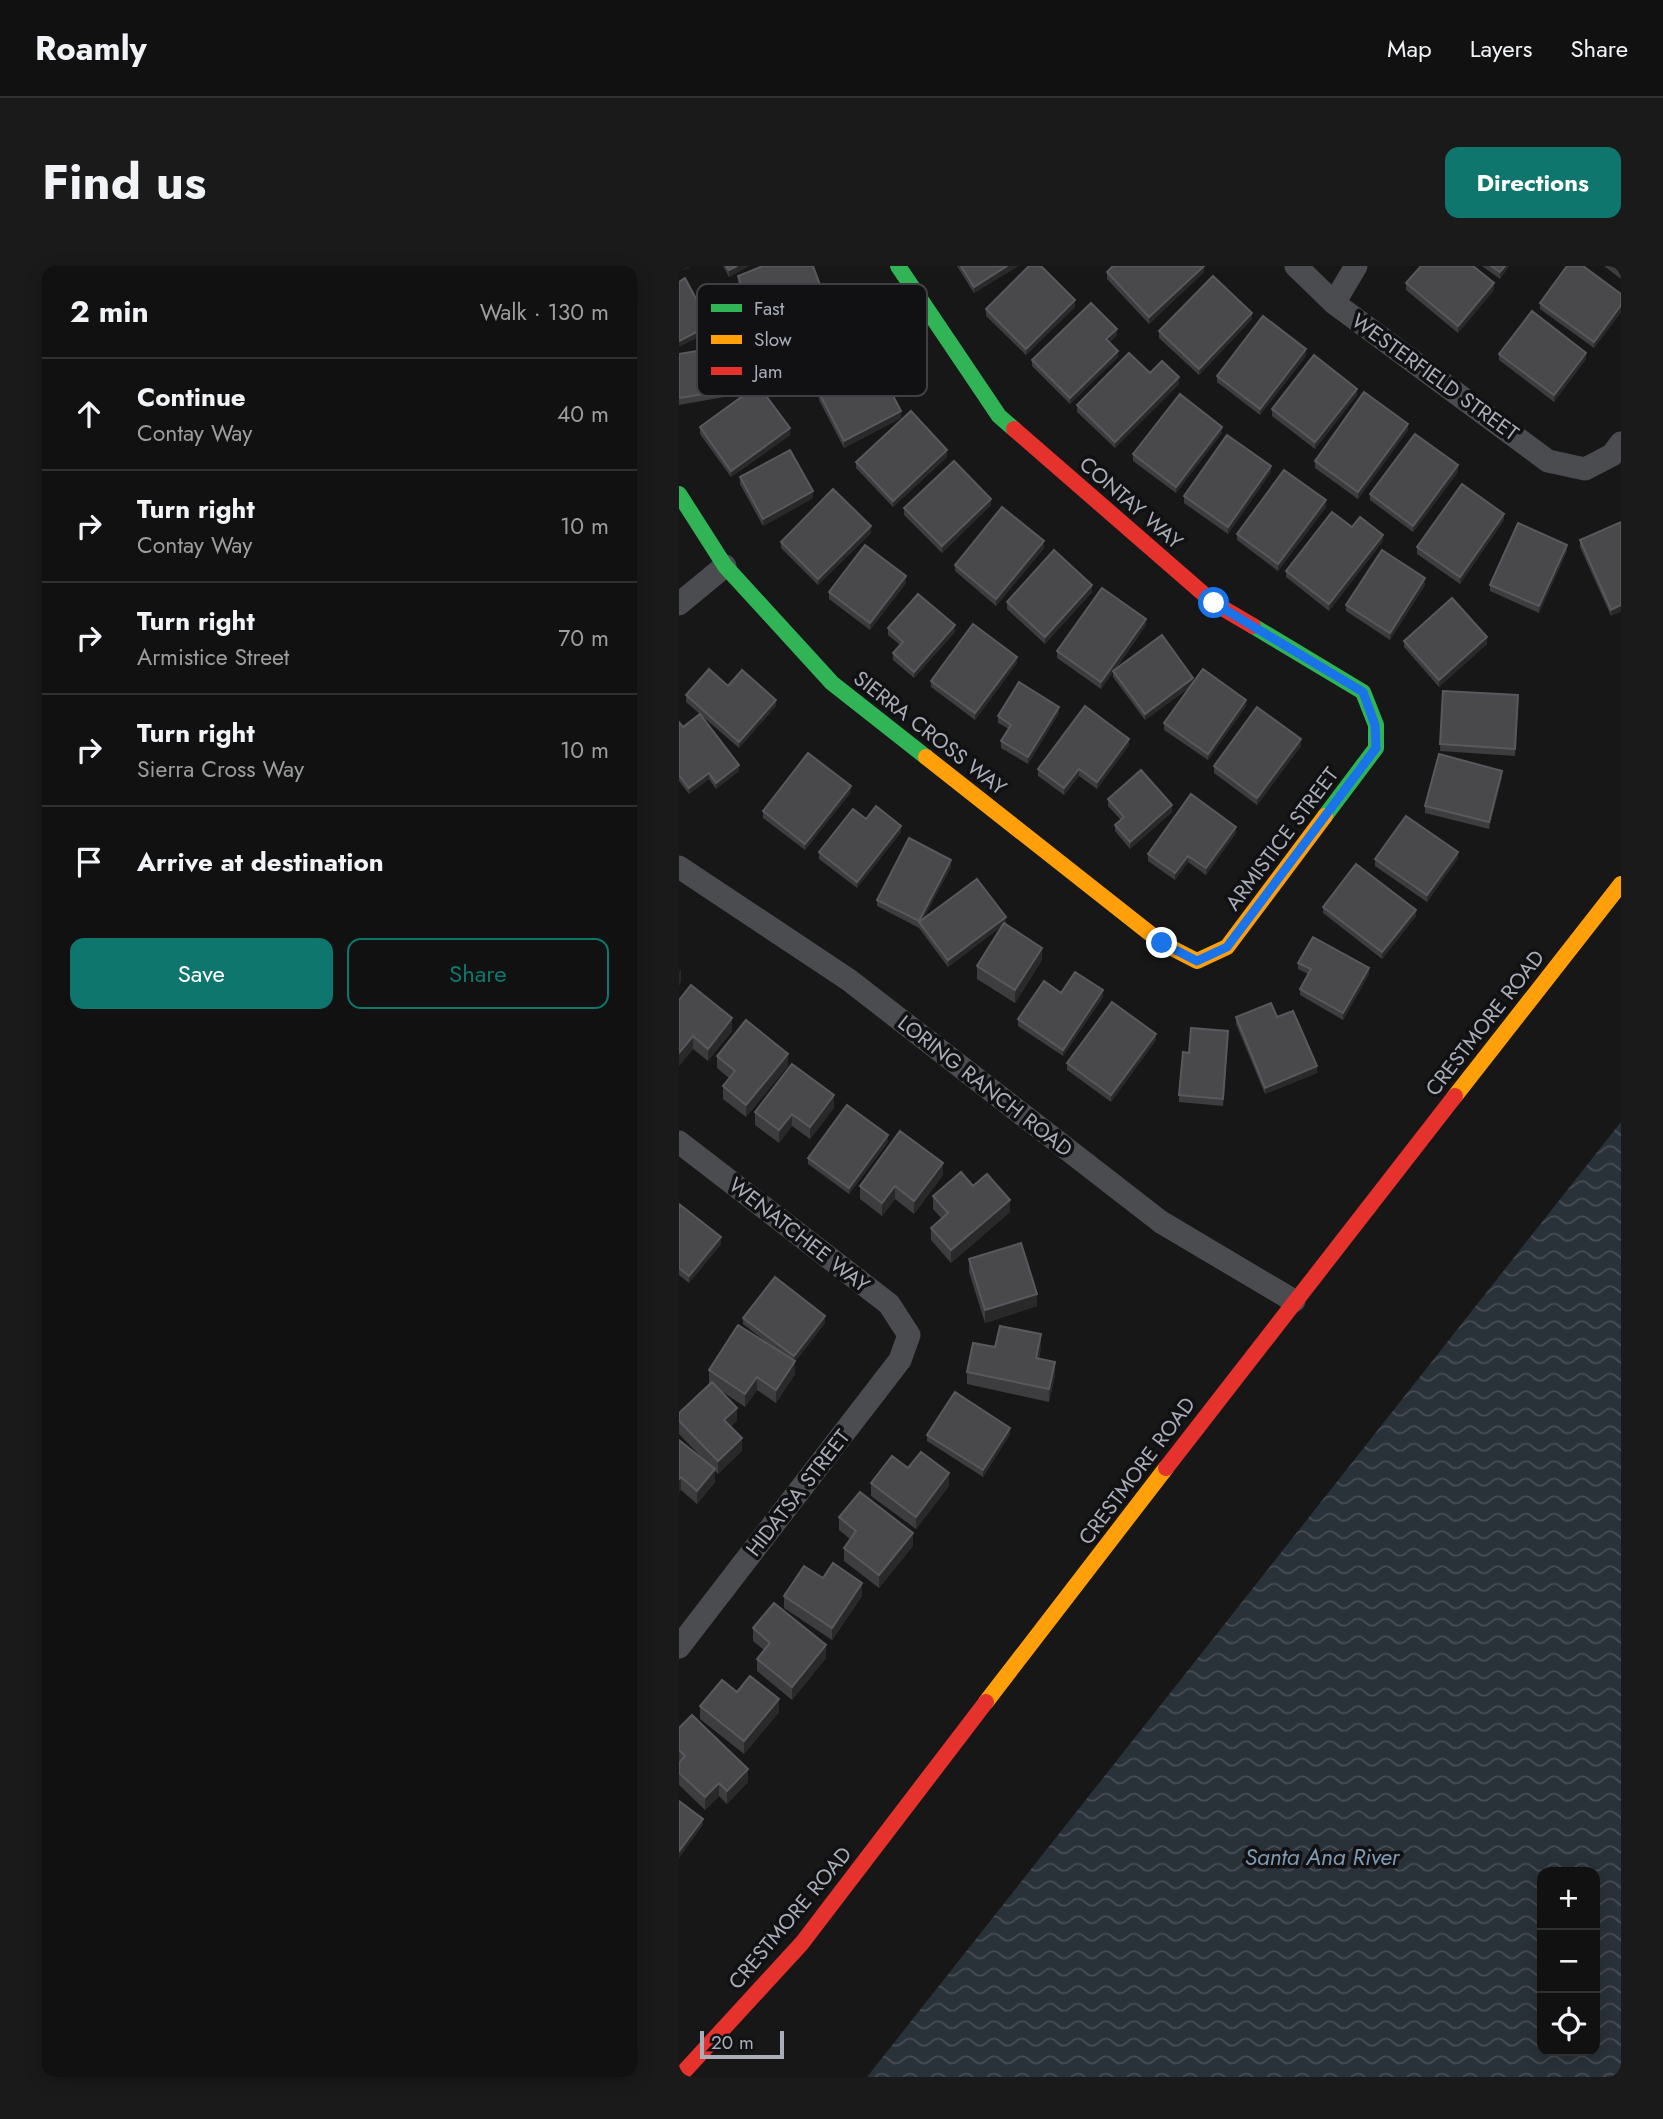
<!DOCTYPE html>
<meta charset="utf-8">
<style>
body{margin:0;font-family:Jost,sans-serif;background:#1a1a1a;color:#f1f3f6}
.controls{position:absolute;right:21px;bottom:21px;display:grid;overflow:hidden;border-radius:14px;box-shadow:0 4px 18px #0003}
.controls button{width:63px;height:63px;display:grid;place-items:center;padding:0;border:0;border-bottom:2px solid #303131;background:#111;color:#f1f3f6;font:35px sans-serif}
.scale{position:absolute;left:21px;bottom:18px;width:84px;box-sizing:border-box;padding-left:7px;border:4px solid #a8adb8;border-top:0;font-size:19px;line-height:24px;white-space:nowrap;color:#a8adb8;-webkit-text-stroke:5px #111113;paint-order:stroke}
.stop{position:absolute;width:21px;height:21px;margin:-16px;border:5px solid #1a73e8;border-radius:50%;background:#fff}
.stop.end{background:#1a73e8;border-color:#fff;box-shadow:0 2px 7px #0008}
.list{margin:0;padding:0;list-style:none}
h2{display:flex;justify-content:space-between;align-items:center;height:91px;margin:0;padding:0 28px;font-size:30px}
h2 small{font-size:23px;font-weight:400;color:#9c9d9f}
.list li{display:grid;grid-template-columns:46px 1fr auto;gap:21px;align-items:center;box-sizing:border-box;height:112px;padding:0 28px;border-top:2px solid #303131}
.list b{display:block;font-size:26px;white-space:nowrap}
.list p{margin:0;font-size:23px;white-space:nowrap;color:#9c9d9f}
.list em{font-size:23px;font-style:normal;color:#9c9d9f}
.actions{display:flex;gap:14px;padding:21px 28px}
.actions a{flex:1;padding:16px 0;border:2px solid #0f766e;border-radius:14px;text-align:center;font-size:24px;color:#0f766e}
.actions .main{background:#0f766e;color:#fff}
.icon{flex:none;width:38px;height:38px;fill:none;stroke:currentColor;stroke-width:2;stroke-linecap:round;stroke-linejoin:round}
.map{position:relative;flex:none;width:942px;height:1811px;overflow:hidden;border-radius:14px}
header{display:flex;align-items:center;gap:42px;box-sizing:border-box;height:98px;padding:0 35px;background:#111;border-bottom:2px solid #303131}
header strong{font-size:33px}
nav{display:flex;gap:38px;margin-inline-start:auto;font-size:24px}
.intro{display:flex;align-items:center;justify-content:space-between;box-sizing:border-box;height:168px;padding:0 42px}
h1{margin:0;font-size:49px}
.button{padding:18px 32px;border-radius:14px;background:#0f766e;color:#fff;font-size:24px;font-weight:700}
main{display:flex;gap:42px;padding:0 42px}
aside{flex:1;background:#111;border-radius:14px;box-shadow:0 4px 18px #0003}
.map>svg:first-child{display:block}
.water{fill:url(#water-waves);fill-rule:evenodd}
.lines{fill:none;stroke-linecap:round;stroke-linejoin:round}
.street{stroke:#4b4c50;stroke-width:23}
.fast{stroke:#30b455;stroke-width:16}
.slow{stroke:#ff9f0a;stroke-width:16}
.jam{stroke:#e5322d;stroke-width:16}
.wall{fill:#3d3d3f}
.shaded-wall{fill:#29292a}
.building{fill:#49494c;stroke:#58595d;stroke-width:2}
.route{stroke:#1a73e8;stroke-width:9}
.labels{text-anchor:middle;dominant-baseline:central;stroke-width:7;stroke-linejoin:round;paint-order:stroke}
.street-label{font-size:21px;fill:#a8adb8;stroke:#111113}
.water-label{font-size:23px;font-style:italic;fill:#7f9bb3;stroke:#111113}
.key{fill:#111113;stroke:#3e4045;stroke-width:2}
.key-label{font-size:19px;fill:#a8adb8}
</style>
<header>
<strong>Roamly</strong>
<nav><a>Map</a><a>Layers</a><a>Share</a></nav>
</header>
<div class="intro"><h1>Find us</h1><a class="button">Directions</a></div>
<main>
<aside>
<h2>2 min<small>Walk · 130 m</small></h2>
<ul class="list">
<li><svg class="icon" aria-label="ahead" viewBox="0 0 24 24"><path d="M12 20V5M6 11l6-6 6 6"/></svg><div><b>Continue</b><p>Contay Way</p></div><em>40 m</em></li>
<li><svg class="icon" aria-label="right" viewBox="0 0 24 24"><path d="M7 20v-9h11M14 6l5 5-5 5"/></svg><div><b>Turn right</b><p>Contay Way</p></div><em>10 m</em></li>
<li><svg class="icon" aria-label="right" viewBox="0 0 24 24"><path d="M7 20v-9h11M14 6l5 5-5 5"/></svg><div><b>Turn right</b><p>Armistice Street</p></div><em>70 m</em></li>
<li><svg class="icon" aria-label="right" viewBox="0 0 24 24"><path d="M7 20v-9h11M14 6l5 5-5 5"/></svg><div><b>Turn right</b><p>Sierra Cross Way</p></div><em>10 m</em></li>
<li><svg class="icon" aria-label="arrive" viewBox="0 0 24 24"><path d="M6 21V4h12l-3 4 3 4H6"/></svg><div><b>Arrive at destination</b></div></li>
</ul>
<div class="actions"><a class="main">Save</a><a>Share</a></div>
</aside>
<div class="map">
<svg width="942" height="1811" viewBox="0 0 942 1811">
<defs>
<pattern id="water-waves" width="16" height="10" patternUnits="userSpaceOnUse" patternTransform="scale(1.75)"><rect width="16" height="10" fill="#2a3239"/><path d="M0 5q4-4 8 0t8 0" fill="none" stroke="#464d54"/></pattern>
</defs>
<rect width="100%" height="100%" fill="#171717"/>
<path class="water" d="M942,856v955h-754zM863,1606h53v179h-53z"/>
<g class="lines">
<path class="street" d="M617,0l38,37 214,158 37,8 27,-14 9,-12
M655,37l22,-37
M0,338l46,-38
M0,601l170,113 312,242 133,79
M0,876l210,162 20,31 -9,25 -221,287"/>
<path class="fast" d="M219,0l101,150 15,13
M0,228l46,72 107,117 94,74
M574,360l110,66 13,33v23l-51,68"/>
<path class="slow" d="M247,491l236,186 35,18 30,-14 98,-131
M776,830l166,-212
M307,1436l180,-234"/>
<path class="jam" d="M335,163l200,174 39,23
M487,1202l289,-372
M0,1811l123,-134 184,-241"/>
</g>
<path class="wall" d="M44,0h26l-20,11z
M278,0h61l-44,27z
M803,0h27l-9,13z
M925,0h17v13z
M428,6h97l-55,52 -42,-45z
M59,10l88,32 -69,25 -19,-51z
M727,17l88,7 -36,43 -52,-43z
M942,28v18l-27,36 -54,-39v-6z
M396,41l-49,48 -40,-39v-7z
M573,53l-53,56 -40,-37v-7z
M438,69l-7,7 8,15 -48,47 -38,-38v-6z
M99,77l87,12 -54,40 -33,-45z
M0,88l62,34v6l-62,11z
M820,88l87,5 -32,43 -55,-42z
M627,90l-46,59 -43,-33v-6z
M471,107l29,11 -64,64 -38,-36v-7z
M140,127l82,25 -57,30 -25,-48z
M678,129l-42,54 -43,-33v-7z
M21,161l90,8 -59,42 -31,-43z
M729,164l-50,69 -43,-31v-7z
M543,167l-46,60 -43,-32v-7z
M268,191l-54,50 -37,-39v-6z
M592,206l-43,62 -44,-31v-7z
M779,206l-45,60 -43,-32v-6z
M61,211l73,21 -50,28 -23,-42z
M312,239l-49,48 -38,-38v-7z
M647,241l-48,64 -41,-31v-6z
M825,254l-44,64 -43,-30v-7z
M942,256l-10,94 -31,-69v-7z
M673,261l31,14 -54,70 -43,-34v-6z
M192,267l-53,52 -37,-37v-6z
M365,282l-48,58 -41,-35v-6z
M888,285l-28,62 -49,-22v-6z
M227,317l-36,47 -41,-31v-7z
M746,319l-35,55 -44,-29v-6z
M413,326l-47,52 -38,-35v-7z
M467,359l-31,45 78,12 53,24 -38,54 -44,-30v-7l26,-36 -45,33 -32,-43v-5l-12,17 -44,-31v-7z
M209,362l67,4 -41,46 -21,-18v-7l7,-8 -12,-10z
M725,375l83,3 -48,43 -35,-40z
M338,397l-42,57 -44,-33v-6z
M49,420l48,20 -37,42 -53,-46v-7z
M764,425l75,4 -3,61 -75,-5z
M380,447l-31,51 -27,-16v-7l8,-12 -11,-6v-7z
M0,456l4,5 56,44 -23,18 -7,-10 -20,15 -10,-13z
M450,479l-32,44 -18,-13 -15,19 -26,-19v-7z
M622,480l-44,59 -43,-32v-7z
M823,511l-13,52 -64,-16v-7z
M172,526l-46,58 -42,-32v-7z
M429,533l64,13 -42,37 -15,-18v-6l6,-5 -13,-14z
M187,553l35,13 -44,56 -38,-29v-7z
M557,567l-30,42 -18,-13 -13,18 -27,-19v-7z
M779,592l-31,44 -52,-36v-7z
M272,601l-28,52 83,4 36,37 -27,43 -38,-24v-13l25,-40 -54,41 -29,-39 -42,-22v-6z
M644,641l93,9 -34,43 -59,-46z
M619,697l71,11 -26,46 -43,-25v-6l8,-15 -10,-5z
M382,727l42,4 -40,59 -45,-30v-7z
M0,734l53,31 -24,30 -15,-12 -14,17z
M557,751h41l40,56 -52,21 -29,-70z
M549,772l-5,68 -44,-4v-7z
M477,774l-45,62 -44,-32v-7z
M38,790l71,10 -42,51 -23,-18v-13l6,-8 -12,-10z
M155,842l-24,31 -18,-13 -13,17 -24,-18v-13z
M209,876l-39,52 -41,-30v-6z
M264,909l-29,39 -19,-15 -13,17 -22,-17v-13z
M254,930l77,16 -59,51 -20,-23v-12l11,-9 -9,-10z
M0,938l42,40 -32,39 -10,-8z
M290,993l68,47 -52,17 -16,-51z
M64,1052l82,5 -30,39v12l-19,29 -19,-13 -12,17 -25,-17 17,30 -6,6 11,25 -24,23 -3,-3v11l-18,22 -16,-14 -2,-50 27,22 -27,-28v-21l31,-29 -1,-1v-13l69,-19 -35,-27z
M316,1081h46l-2,12 16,16 -6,27 -82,-18v-12z
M331,1168l-27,43 -56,-36v-6z
M229,1202l41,18 -33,43 -45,-33v-13z
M160,1251l74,29 -34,42 -35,-27v-13l6,-9 -11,-9z
M144,1312l39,18 -30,44 -48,-32v-12z
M74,1362l73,30 -34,42 -35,-29v-12l7,-9 -11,-9z
M58,1426l42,20 -35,42 -44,-35v-13z
M0,1462l69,54 -21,22 -8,-8 -14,14 -26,-25z"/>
<path class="shaded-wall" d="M0,0h10v2l-10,4z
M58,0h12l-20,11v-7z
M328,0h11l-44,27v-6z
M525,0v6l-55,52v-7z
M826,0h4l-9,13v-7z
M815,17v7l-36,43v-7z
M396,34v7l-49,48v-6z
M147,35v7l-69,25v-6z
M942,39v7l-27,36v-6z
M573,47v6l-53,56v-6z
M31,59v7l-31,15v-6z
M438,63v6l-11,11v-7z
M186,83v6l-54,40v-7z
M627,83v7l-46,59v-6z
M439,85v6l-48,47v-6z
M907,87v6l-32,43v-7z
M500,111v7l-64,64v-6z
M678,123v6l-42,54v-7z
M222,145v7l-57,30v-7z
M729,158v6l-50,69v-7z
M543,161v6l-46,60v-6z
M111,162v7l-59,42v-6z
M268,184v7l-54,50v-6z
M779,199v7l-45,60v-6z
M592,200v6l-43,62v-7z
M134,225v7l-50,28v-7z
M312,233v6l-49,48v-7z
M647,234v7l-48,64v-7z
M825,248v6l-44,64v-7z
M192,260v7l-53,52v-6z
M704,269v6l-54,70v-7z
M365,275v7l-48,58v-7z
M888,279v6l-28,62v-7z
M227,310v7l-36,47v-7z
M746,312v7l-35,55v-7z
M413,319v7l-47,52v-7z
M942,339v7l-10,4v-6z
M467,353v6l-45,64v-7z
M276,359v7l-41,46v-6z
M808,371v7l-48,43v-7z
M338,391v6l-42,57v-7z
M514,412v6l-48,36v-6z
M97,434v6l-37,42v-6z
M567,434v6l-38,54v-6z
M380,441v6l-31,51v-7z
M450,473v6l-32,44v-7z
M622,473v7l-44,59v-7z
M60,499v6l-23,18v-6z
M400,503v7l-15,19v-7z
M823,505v6l-13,52v-7z
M30,507v6l-20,15v-6z
M172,520v6l-46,58v-6z
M493,539v7l-42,37v-7z
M222,560v6l-44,56v-6z
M557,561v6l-30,42v-7z
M779,586v6l-31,44v-7z
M509,590v6l-13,18v-7z
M272,594v7l-31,58 -1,-4z
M737,644v6l-34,43v-7z
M327,651v6l-58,44v-7z
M363,682v12l-27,43v-13z
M690,702v6l-26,46v-7z
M2,703v13l-2,4v-13z
M424,724v7l-40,59v-6z
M53,752v13l-24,30v-12z
M477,768v6l-45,62v-7z
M14,770v13l-14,17v-13z
M109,788v12l-42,51v-12z
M638,800v7l-52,21v-6z
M155,829v13l-24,31v-12z
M113,848v12l-13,17v-13z
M209,869v7l-39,52v-6z
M264,897v12l-29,39v-13z
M216,920v13l-13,17v-13z
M331,934v12l-59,51v-13z
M42,971v7l-32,39v-7z
M358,1028v12l-52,17v-13z
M146,1050v7l-30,39v12l-19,29v-13l18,-28v-6z
M362,1068v13l-5,24v-13z
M376,1096v13l-6,27v-13z
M78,1111v13l-12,17v-13z
M58,1142v12l-13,12v-12z
M331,1162v6l-27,43v-7z
M63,1172v13l-24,23v-13z
M36,1203v13l-18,22v-13z
M270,1207v13l-33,43v-12z
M2,1211v13l-2,2v-13z
M234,1267v13l-34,42v-13z
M183,1317v13l-30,44v-12z
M147,1379v13l-34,42v-13z
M100,1433v13l-35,42v-13z
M69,1503v13l-21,22v-13z
M40,1517v13l-14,14v-13z
M24,1553v6l-24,33v-7z"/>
<path class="building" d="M47,0h11l-8,4z
M84,0h50l13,35 -69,26 -19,-51z
M282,0h46l-33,21z
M350,0h12l34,34 -49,49 -40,-40z
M434,0h91l-55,51 -42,-45z
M742,0h52l21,17 -36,43 -52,-43z
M812,0h14l-5,6z
M888,0h16l38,28v11l-27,37 -54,-39z
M934,0h8v6z
M534,10l39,37 -53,56 -40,-38z
M6,12l25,47 -31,16v-59z
M412,37l26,26 -11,10 12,12 -48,47 -38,-38z
M853,45l54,42 -32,42 -55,-41z
M584,50l43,33 -46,60 -43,-33z
M54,79l8,43 -62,10v-44z
M450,87l21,20 12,-12 17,16 -64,65 -38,-37z
M635,89l43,34 -42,53 -43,-33z
M197,97l25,48 -57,30 -25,-48z
M79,119l32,43 -59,43 -31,-44z
M685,126l44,32 -50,68 -43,-31z
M501,128l42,33 -46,60 -43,-33z
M232,145l36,39 -54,51 -37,-39z
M736,168l43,31 -45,61 -43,-32z
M548,169l44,31 -43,61 -44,-31z
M111,184l23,41 -50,28 -23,-42z
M275,195l37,38 -49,47 -38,-38z
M605,204l42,30 -48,64 -41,-30z
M783,218l42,30 -44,63 -43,-30z
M154,223l38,37 -53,53 -37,-37z
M323,241l42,34 -48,58 -41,-34z
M653,246l20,15 8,-10 23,18 -54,69 -43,-33z
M942,256v83l-10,5 -31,-70z
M839,257l49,22 -28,61 -49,-21z
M186,279l41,31 -36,47 -41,-31z
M375,284l38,35 -47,52 -38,-35z
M703,284l43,28 -35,55 -44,-28z
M423,322l44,31 -45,63 -44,-31z
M239,328l37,31 -41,47 -21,-19 10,-11 -15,-14z
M773,332l35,39 -48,43 -35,-39z
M294,358l44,33 -42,56 -44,-32z
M483,369l31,43 -48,36 -32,-43z
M30,403l19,17 14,-16 34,30 -37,42 -53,-47z
M524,403l43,31 -38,54 -44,-31z
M340,416l40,25 -31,50 -27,-16 10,-16 -13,-9z
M764,425l75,4 -3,54 -75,-5z
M406,440l44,33 -32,43 -18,-13 -15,19 -26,-19z
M578,441l44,32 -44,59 -43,-32z
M21,448l39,51 -23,18 -7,-10 -20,15 -10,-13v-53l4,5z
M129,487l43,33 -46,58 -42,-33z
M760,488l63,17 -13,51 -64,-16z
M462,504l31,35 -42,37 -15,-17 9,-8 -16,-18z
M512,528l45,33 -30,41 -18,-12 -13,17 -27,-19z
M197,540l25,20 -44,56 -38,-30 34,-43 13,10z
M727,550l52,36 -31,43 -52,-36z
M230,572l42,22 -32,61 -42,-21z
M677,598l60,46 -34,42 -59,-45z
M298,613l29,38 -58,43 -29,-38z
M325,657l38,25 -27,42 -38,-24z
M634,671l56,31 -26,45 -43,-24 11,-20 -13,-6z
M396,706l28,18 -40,60 -45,-31 26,-38 17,12z
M12,719l41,33 -24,31 -15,-13 -14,17v-53z
M433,736l44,32 -45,61 -44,-32z
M592,737l6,14 16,-6 24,55 -52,22 -29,-71z
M67,754l42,34 -42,51 -23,-19 12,-15 -18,-15z
M512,762l37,3 -5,68 -44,-4 4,-43 6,1z
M113,798l42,31 -24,32 -18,-13 -13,16 -24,-18z
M168,839l41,30 -39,53 -41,-30z
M221,865l43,32 -29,38 -19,-15 -13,17 -22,-17z
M282,906l12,14 14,-12 23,26 -59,50 -20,-22 17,-15 -15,-17z
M0,938l42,33 -32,39 -10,-8z
M342,977l16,51 -52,16 -16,-51z
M96,1011l50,39 -31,40 -51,-38z
M59,1059l57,36 -19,29 -19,-13 -12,17 -36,-24z
M321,1060l41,8 -5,24 19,4 -6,27 -82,-17 6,-29 22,4z
M33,1116l25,26 -13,12 18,18 -24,23 -39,-40v-8z
M276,1126l55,36 -27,42 -56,-35z
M0,1174l36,29 -18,22 -16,-14 -2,2z
M242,1186l28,21 -33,44 -45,-34 21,-27 16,12z
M181,1226l53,41 -34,42 -35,-27 12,-17 -17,-14z
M154,1297l29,20 -30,45 -48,-32 20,-30 19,12z
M95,1337l52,42 -34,42 -35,-28 13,-16 -17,-15z
M71,1410l29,23 -35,42 -44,-35 22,-26 15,12z
M13,1449l56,54 -21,22 -8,-8 -14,14 -26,-24v-10l6,-7 -6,-6v-22z
M0,1535l24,18 -24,32z"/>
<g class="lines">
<path class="route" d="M483,677l35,18 30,-14 149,-199 -1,-23 -12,-33 -149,-89"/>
</g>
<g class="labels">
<g class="street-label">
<text transform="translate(756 111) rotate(36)">WESTERFIELD STREET</text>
<text transform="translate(452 237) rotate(41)">CONTAY WAY</text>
<text transform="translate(251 467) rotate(38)">SIERRA CROSS WAY</text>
<text transform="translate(603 573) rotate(-53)">ARMISTICE STREET</text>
<text transform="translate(806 757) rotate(-52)">CRESTMORE ROAD</text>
<text transform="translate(306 820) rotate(38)">LORING RANCH ROAD</text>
<text transform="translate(120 969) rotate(38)">WENATCHEE WAY</text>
<text transform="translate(458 1205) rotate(-53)">CRESTMORE ROAD</text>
<text transform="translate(119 1227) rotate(-52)">HIDATSA STREET</text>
<text transform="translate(111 1652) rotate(-50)">CRESTMORE ROAD</text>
</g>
<g class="water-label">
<text x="643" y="1591">Santa Ana River</text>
</g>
</g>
<rect x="18" y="18" width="230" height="112" rx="10" class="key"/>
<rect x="32" y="38" width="31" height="8" fill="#30b455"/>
<rect x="32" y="69" width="31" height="9" fill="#ff9f0a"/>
<rect x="32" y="101" width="31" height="8" fill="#e5322d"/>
<g class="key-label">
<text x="75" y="49">Fast</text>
<text x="75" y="80">Slow</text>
<text x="75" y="112">Jam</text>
</g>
</svg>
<div class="controls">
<button>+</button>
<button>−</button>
<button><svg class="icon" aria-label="locate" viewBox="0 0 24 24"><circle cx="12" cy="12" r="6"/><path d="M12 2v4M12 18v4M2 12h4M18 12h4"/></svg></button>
</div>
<div class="scale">20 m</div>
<div class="stop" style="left:535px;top:337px"></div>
<div class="stop end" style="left:483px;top:677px"></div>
</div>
</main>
